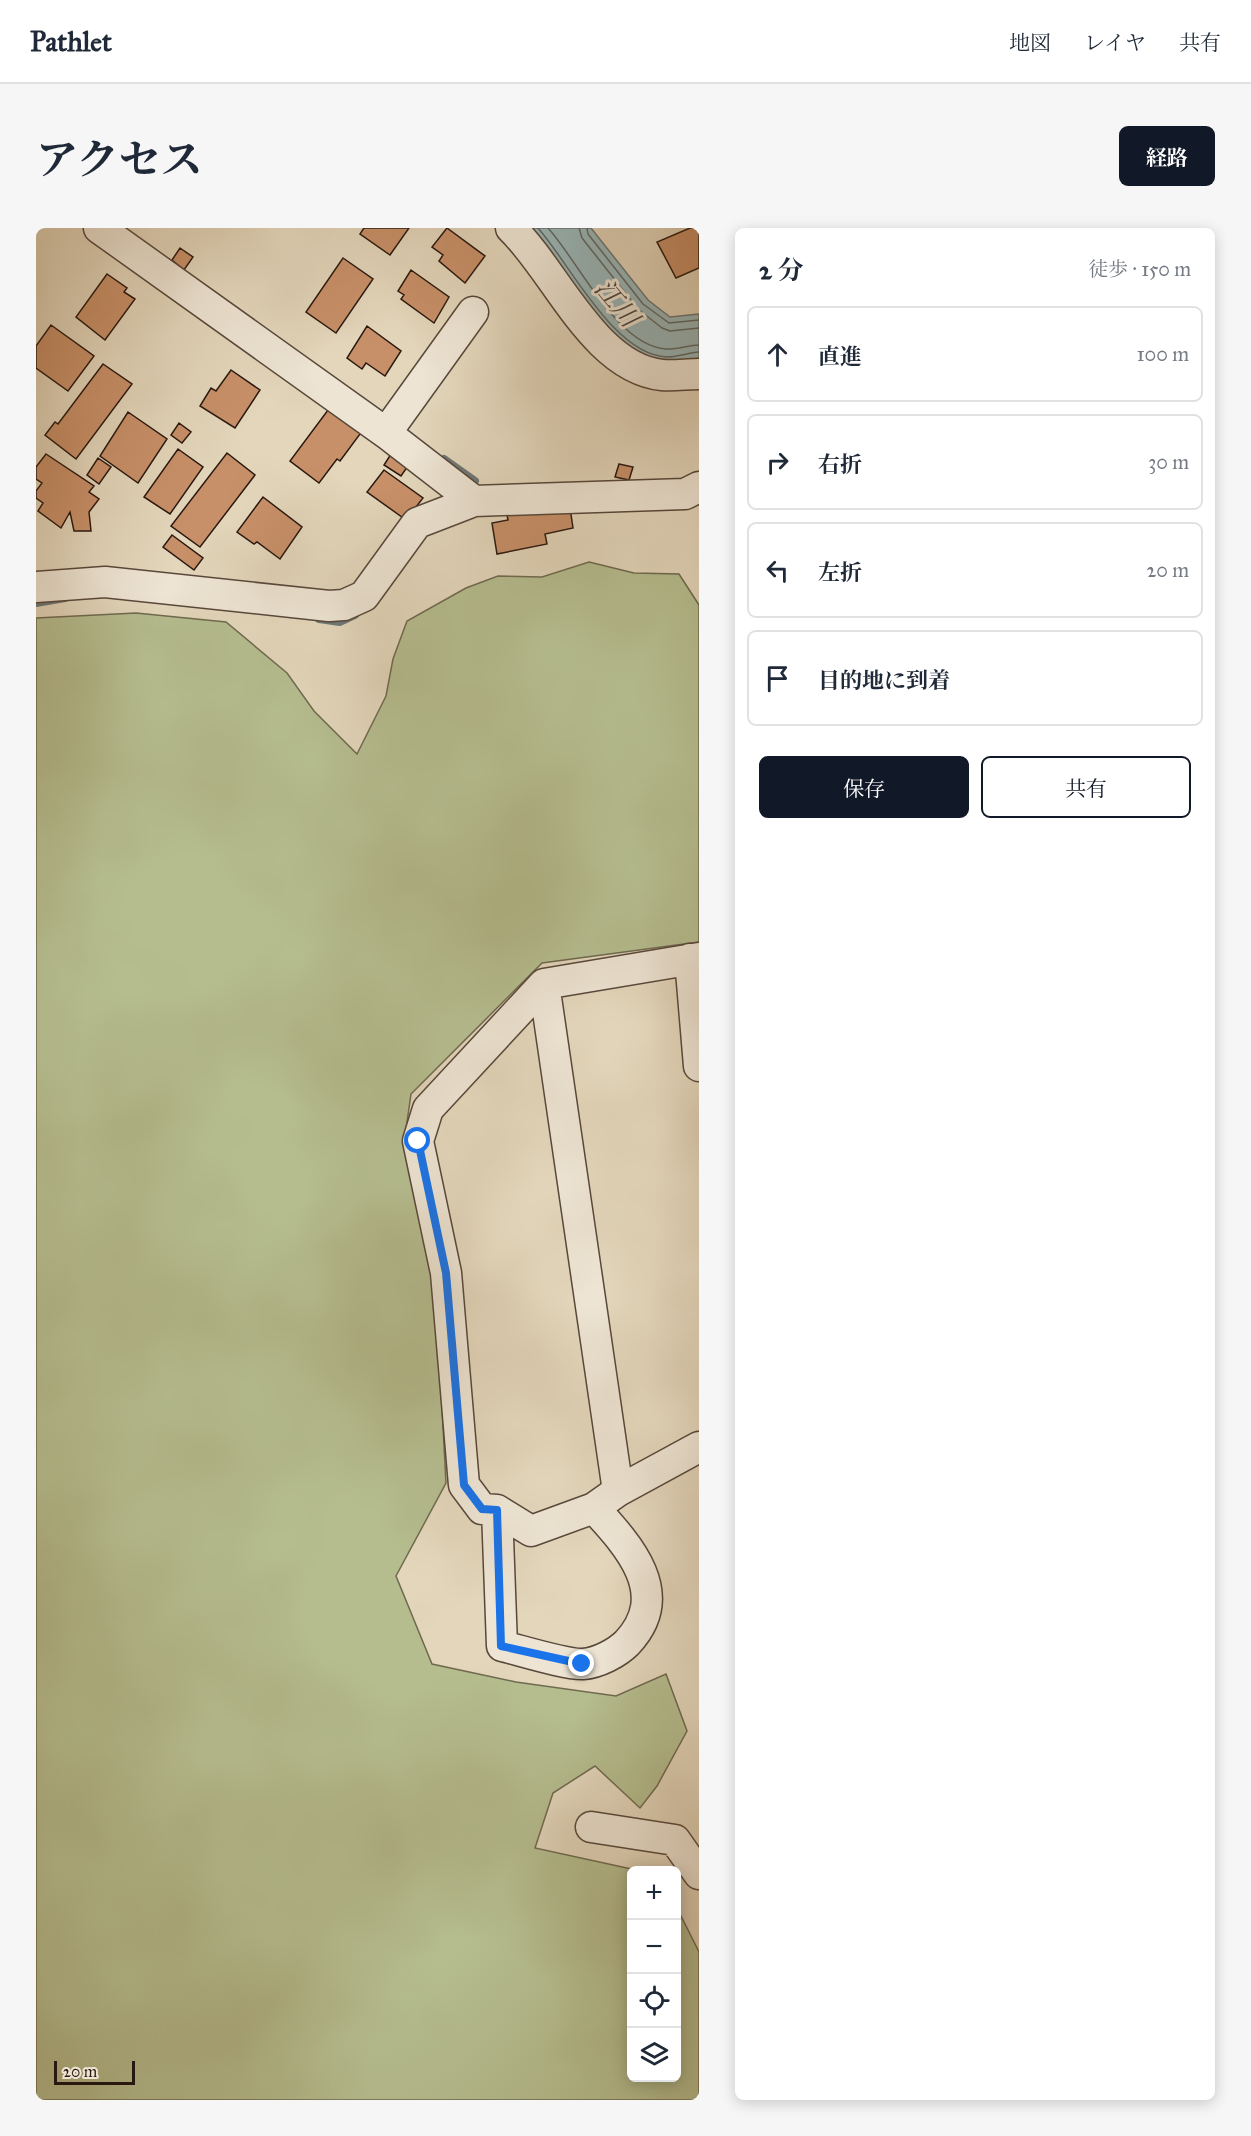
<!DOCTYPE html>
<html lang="ja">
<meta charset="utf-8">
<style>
body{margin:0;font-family:"IM FELL Great Primer","Noto Serif JP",serif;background:#f6f6f7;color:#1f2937}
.controls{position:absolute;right:18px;bottom:18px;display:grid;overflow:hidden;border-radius:9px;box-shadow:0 3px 15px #0003}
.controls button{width:54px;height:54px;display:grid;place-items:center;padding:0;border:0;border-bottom:2px solid #e0e1e3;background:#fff;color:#1f2937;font:30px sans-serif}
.scale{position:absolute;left:18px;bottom:15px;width:81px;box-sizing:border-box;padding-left:6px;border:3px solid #291810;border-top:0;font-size:16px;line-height:21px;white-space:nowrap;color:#291810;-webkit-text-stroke:4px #ede4d3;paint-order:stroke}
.stop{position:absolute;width:18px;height:18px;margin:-14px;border:4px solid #1a73e8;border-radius:50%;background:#fff}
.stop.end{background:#1a73e8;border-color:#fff;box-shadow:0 2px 6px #0008}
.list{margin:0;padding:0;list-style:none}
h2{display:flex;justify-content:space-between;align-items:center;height:78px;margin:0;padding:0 24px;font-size:26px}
h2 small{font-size:20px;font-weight:400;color:#747a83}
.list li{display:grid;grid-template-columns:39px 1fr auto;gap:18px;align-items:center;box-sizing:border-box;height:96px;margin:0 12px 12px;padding:0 12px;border:2px solid #e0e1e3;border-radius:9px}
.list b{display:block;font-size:22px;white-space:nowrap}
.list em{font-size:20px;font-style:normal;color:#747a83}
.actions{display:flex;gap:12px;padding:18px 24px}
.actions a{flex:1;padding:14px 0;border:2px solid #111827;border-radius:9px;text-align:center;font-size:21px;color:#111827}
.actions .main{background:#111827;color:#fff}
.icon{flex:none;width:33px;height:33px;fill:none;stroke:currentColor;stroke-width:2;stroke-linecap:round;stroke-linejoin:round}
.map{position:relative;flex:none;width:663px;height:1872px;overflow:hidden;border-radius:9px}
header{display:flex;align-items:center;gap:36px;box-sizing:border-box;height:84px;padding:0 30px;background:#fff;border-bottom:2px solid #e0e1e3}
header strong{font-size:28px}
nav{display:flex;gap:33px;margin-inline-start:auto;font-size:21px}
.intro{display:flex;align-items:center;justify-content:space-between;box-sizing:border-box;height:144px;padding:0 36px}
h1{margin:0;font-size:42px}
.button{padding:15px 27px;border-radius:9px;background:#111827;color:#fff;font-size:21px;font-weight:700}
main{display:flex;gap:36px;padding:0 36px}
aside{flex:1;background:#fff;border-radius:9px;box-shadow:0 3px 15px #0003}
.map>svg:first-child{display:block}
.green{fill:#b5bd8f;stroke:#6f6a50;stroke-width:1.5}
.water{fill:#99b7ba;stroke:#6c7776;stroke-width:1.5}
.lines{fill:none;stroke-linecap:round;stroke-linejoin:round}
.shore{stroke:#616865;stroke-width:1.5}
.stream{stroke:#6c7776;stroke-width:8}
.building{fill:#c89069;stroke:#291810;stroke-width:1.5}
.minor-casing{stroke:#58483b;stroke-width:33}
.minor{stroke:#ede4d3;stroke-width:30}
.route{stroke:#1a73e8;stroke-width:8}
.labels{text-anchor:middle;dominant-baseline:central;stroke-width:6;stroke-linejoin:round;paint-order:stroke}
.water-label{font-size:26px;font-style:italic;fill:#4b4843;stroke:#ede4d3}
</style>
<header>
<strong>Pathlet</strong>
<nav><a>地図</a><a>レイヤ</a><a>共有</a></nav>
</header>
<div class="intro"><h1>アクセス</h1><a class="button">経路</a></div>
<main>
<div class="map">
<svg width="663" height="1872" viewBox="0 0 663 1872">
<rect width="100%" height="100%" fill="#e3d6bb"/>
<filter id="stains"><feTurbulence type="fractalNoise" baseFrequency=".00333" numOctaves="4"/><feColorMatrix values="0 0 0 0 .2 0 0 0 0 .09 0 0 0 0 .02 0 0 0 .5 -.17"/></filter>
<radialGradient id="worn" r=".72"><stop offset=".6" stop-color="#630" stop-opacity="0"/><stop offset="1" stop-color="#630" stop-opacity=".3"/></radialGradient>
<path class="green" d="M553,334l45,11 45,1 20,31v337l-157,21 -131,131 -7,49 31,133 11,207 -50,93 36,88 84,18 100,14 50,-22 21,57 -30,55 -17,22 -45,-42 -42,27 -18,55 101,22h-4v208h44l1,-170 22,44v148h-663v-1482l100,-5 90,9 61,51 27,38 43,43 29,-58 7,-37 14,-38 59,-33 32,-12 44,1z"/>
<path class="water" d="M494,0h61l57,72 22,17 29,-3v44c-11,2 -26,6 -36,4 -61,-12 -94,-91 -133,-134z"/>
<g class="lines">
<path class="shore" d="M502,0c32,36 76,127 129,129 10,0 21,-4 32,-5
M512,0c31,34 69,118 118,121 11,1 22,-4 33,-4
M543,0l3,10 56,71 24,19 8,3 29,-3
M551,0l1,6 55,70 26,19 30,-3"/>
<path class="stream" d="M408,231l31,22
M0,375l29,-5
M283,391l21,3 15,-7"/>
</g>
<path class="building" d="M328,0h45l-19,27 -30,-21z
M411,0l38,28 -20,27 -26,-22 4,-6 -11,-8z
M654,0h9v40l-23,10 -19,-36z
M144,20l13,9 -9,13 -12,-10z
M307,30l30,21 -37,54 -30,-21z
M375,42l38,27 -15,26 -33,-24 3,-4 -6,-4z
M71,46l20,14 -3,4 11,7 -30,41 -29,-23z
M15,97l43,31 -26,35 -32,-23v-22z
M331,98l34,25 -16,25 -19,-13 -4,6 -15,-11z
M67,136l29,20 -56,75 -31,-24 10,-13 3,2z
M195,142l29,20 -25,38 -35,-22 11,-18 5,3z
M295,178l32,24 -23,31 -3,-2 -18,24 -29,-22z
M92,184l39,27 -29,44 -38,-27z
M143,195l12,9 -9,11 -11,-8z
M142,221l25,18 -33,47 -26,-17z
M191,225l28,22 -55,72 -29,-21z
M10,226l48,32 -5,6 10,7 -10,13 2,19h-17l-4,-19 -9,16 -23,-17 5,-8 -7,-5v-7l6,-8 -6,-4v-12z
M355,226l17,12 -7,10 -17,-11z
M62,230l13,9 -12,17 -12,-9z
M583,236l14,3 -4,13 -14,-3z
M348,242l39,28 -17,22 -39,-28z
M227,269l39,30 -22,32 -23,-17 -3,2 -17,-12z
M534,280l3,20 -28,6 2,10 -50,10 -5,-31 16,-3 -1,-5z
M136,307l31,23 -9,12 -31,-23z"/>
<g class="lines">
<defs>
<path id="minor" d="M63,0l287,205 88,68 211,-7 14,-7
M475,0c45,43 83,140 151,147 12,1 25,-1 37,-1
M350,205l87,-121
M0,359l69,-5 224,24 15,-1 20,-9 53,-73 57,-22
M663,730l-155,26 -116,125 -10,32 28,132 18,212 18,24 15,1 34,21 63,-23 24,-17 81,-44
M654,731l9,107
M508,756l74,507
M461,1282l5,136c17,4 65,19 81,18 15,-1 34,-11 44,-21 46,-49 2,-97 -33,-135
M555,1599l84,13 24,34"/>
</defs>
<use href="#minor" class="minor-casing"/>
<use href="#minor" class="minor"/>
</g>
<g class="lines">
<path class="route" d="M382,913l28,132 18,212 18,24 15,1 4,136 81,18"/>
</g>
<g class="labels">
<g class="water-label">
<text transform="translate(581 75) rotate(50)">江川</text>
</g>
</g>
<rect width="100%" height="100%" filter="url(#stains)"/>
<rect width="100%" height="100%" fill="url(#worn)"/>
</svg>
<div class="controls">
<button>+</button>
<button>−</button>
<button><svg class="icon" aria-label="locate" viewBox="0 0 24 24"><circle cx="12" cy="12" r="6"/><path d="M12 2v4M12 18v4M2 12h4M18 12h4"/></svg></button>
<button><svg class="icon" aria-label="layers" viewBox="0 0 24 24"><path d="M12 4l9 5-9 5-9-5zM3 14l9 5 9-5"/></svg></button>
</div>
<div class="scale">20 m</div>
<div class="stop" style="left:382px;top:913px"></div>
<div class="stop end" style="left:546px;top:1436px"></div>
</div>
<aside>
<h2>2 分<small>徒歩 · 150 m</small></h2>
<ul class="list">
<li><svg class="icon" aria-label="ahead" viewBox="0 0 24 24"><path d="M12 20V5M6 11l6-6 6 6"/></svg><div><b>直進</b></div><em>100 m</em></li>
<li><svg class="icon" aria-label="right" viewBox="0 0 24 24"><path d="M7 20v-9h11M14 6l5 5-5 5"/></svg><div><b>右折</b></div><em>30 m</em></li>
<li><svg class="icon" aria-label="left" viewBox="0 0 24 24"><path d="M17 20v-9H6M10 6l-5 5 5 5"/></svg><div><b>左折</b></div><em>20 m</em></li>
<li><svg class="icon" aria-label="arrive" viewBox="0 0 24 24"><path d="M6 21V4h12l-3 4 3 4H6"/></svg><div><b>目的地に到着</b></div></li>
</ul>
<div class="actions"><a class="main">保存</a><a>共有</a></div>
</aside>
</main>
